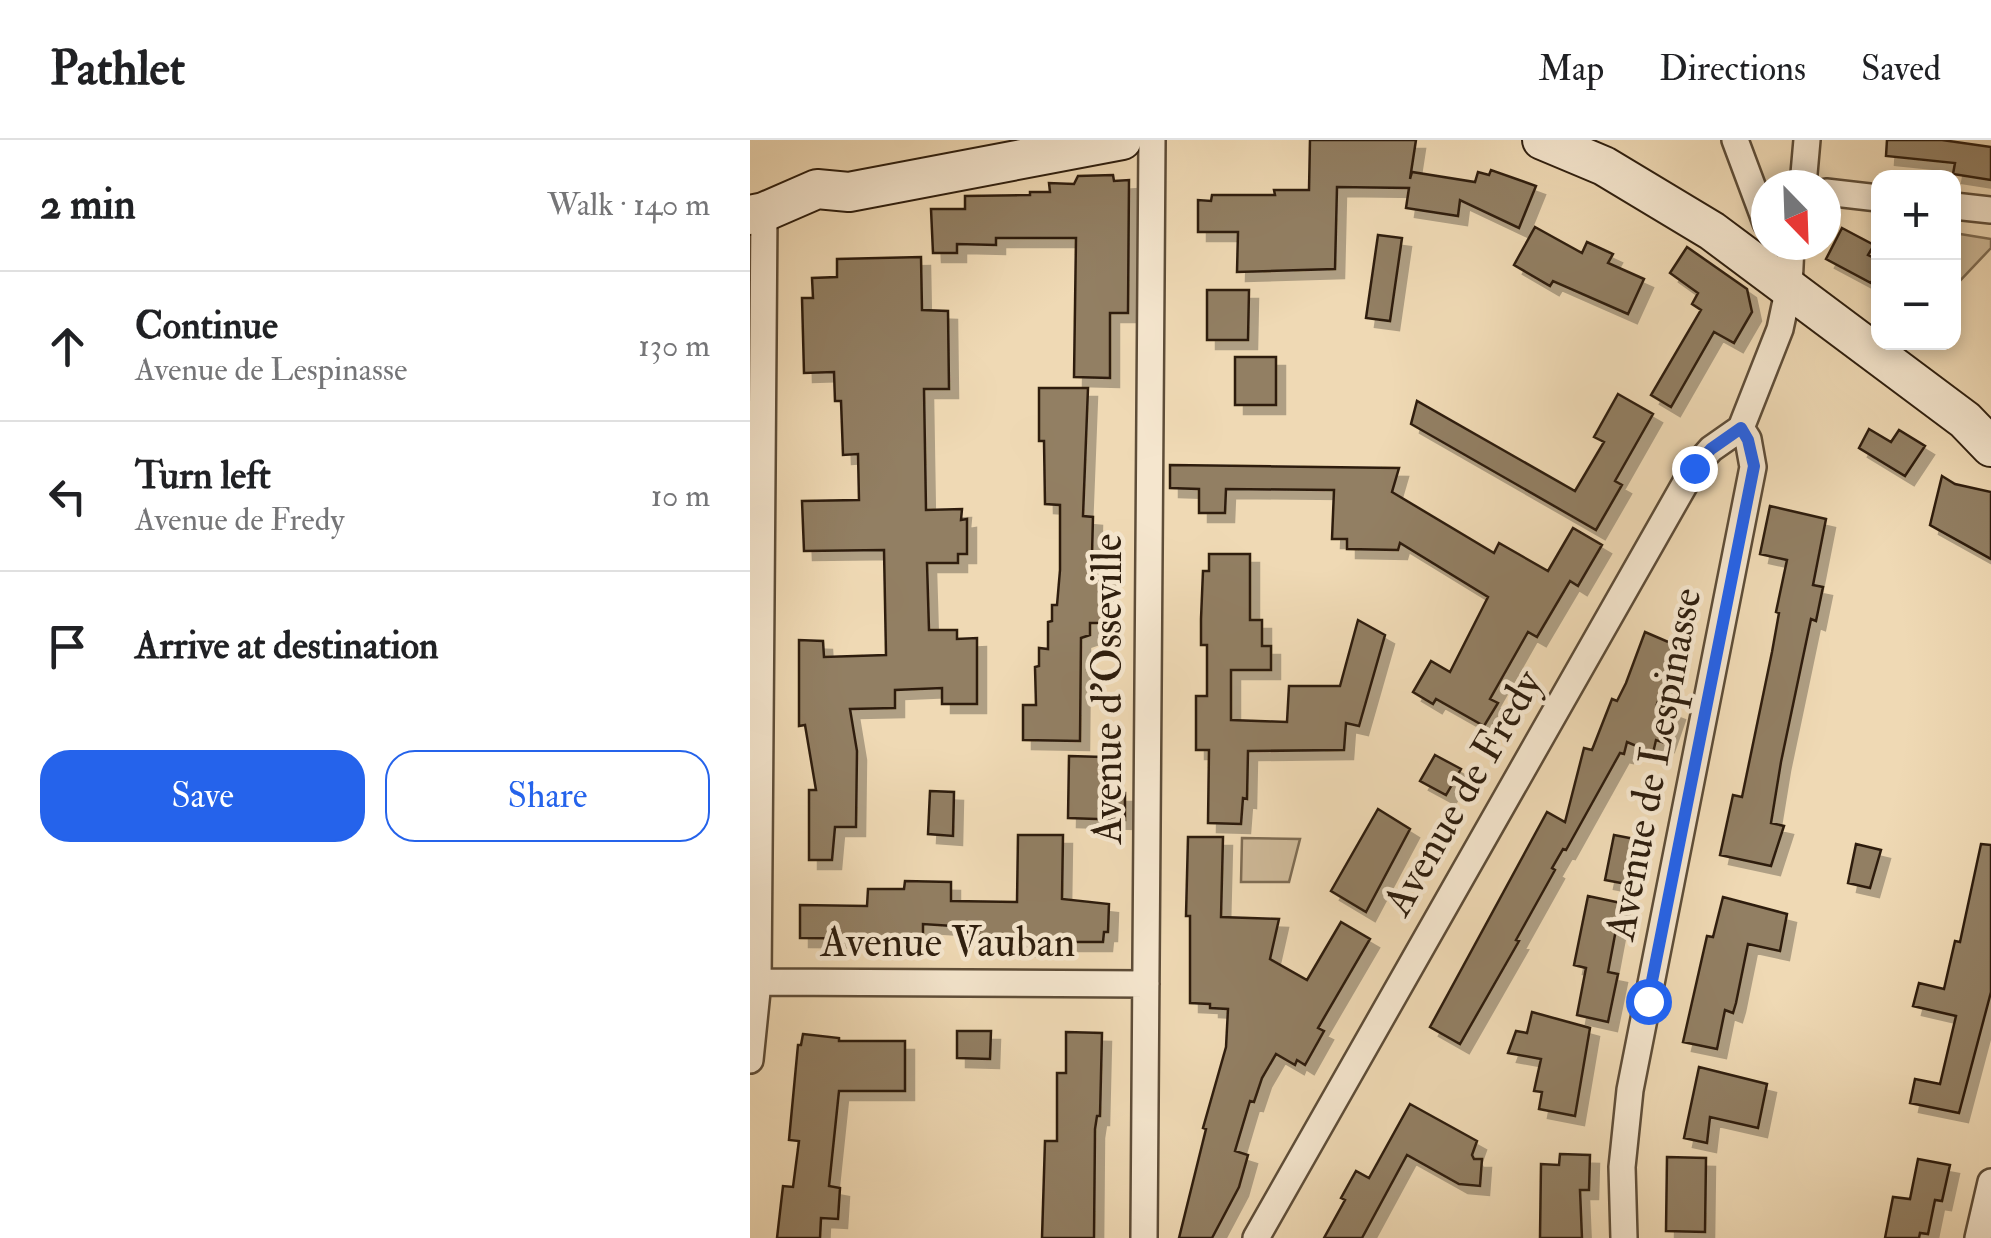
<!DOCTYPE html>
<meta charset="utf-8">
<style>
body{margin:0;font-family:"IM FELL Double Pica",serif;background:#f6f6f6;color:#202124}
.controls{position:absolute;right:30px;top:30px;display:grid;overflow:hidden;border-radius:20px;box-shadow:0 5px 15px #0003}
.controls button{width:90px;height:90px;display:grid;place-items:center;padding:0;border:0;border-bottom:2px solid #e0e0e0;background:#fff;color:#202124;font:50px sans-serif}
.compass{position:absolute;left:1001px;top:30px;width:90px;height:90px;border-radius:50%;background:#fff;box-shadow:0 5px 15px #0003;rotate:157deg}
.stop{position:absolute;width:30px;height:30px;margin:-22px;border:8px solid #2563eb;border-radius:50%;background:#fff}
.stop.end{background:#2563eb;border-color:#fff;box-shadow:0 2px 10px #0008}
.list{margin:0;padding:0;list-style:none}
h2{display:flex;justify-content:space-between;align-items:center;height:130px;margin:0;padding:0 40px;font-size:42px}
h2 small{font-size:32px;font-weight:400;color:#757577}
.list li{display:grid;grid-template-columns:65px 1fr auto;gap:30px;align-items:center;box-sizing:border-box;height:150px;padding:0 40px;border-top:2px solid #e0e0e0}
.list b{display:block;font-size:38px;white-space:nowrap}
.list p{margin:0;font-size:32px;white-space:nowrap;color:#757577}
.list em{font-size:32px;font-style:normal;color:#757577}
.actions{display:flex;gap:20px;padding:30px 40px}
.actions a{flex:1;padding:22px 0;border:2px solid #2563eb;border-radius:30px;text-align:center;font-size:35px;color:#2563eb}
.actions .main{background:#2563eb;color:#fff}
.icon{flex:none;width:55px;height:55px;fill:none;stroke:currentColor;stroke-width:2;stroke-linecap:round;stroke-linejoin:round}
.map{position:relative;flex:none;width:1241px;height:1098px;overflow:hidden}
header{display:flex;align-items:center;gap:60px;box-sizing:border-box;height:140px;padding:0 50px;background:#fff;border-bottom:2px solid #e0e0e0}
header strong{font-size:48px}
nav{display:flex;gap:55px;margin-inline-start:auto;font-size:35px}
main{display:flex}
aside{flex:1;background:#fff}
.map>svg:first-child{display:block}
.green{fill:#ceb998;stroke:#7e6c53;stroke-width:2.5}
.building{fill:#927f64;stroke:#2e1e0e;stroke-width:2.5;filter:url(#shadow)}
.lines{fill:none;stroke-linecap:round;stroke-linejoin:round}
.street-casing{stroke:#5e4d38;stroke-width:30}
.secondary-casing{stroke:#2e1e0e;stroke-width:42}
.street{stroke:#f5e6ce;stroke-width:25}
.secondary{stroke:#f5e6ce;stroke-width:38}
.route{stroke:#2563eb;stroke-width:12}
.labels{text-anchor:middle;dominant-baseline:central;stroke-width:9;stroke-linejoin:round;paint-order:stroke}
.street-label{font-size:42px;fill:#2e1e0e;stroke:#f5e6ce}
</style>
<header>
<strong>Pathlet</strong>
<nav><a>Map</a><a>Directions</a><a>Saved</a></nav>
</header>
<main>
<aside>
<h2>2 min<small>Walk · 140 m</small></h2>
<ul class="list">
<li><svg class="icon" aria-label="ahead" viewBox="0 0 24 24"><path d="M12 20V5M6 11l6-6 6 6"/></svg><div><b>Continue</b><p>Avenue de Lespinasse</p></div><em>130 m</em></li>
<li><svg class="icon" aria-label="left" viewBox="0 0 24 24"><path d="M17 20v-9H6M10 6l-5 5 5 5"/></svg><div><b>Turn left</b><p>Avenue de Fredy</p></div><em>10 m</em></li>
<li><svg class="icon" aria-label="arrive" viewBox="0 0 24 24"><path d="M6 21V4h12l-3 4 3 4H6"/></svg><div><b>Arrive at destination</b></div></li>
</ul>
<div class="actions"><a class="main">Save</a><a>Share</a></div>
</aside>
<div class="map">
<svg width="1241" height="1098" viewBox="0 0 1241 1098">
<defs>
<filter id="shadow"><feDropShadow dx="9" dy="9" stdDeviation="0" flood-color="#0004"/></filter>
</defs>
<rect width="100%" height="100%" fill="#efd9b4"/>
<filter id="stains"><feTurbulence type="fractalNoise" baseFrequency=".002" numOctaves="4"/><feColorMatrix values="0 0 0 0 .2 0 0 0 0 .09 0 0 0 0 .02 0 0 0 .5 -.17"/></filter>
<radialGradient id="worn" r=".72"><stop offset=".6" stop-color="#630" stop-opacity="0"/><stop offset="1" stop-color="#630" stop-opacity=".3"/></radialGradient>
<path class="green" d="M1204,93l37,6v9l-37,39z
M492,698l58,1 -11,43h-48z"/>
<path class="building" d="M560,0h106l-6,39 2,-7 63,10 3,-10 11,3 2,-5 45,16 -17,42 -59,-28 -2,16 -52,-8 3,-20 -72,-1 -2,82 -98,3 1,-40h-40v-32l13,1 1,-6h63l-1,-5h35z
M1137,0h55l49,7v33l-38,-6 2,-11 -69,-7z
M363,35l1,6 15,-1 -1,133h-18v65l-36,-1 2,-139h-80v7l-39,-1v9h-24l-2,-44h34v-13l65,-1v-3h20l-1,-9 25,1 4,-8z
M785,87l47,26 5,-11 26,12 -5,9 36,16 -16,35 -75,-33 -3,5 -36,-21z
M1092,88l32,17 -6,10 10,5v8l-7,15 -45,-24z
M628,95l24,3 -12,83 -24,-3z
M937,107l60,42 5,23 -18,31 -20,-11 -43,75 -20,-12 50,-85 -9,-6 6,-11 -28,-20z
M171,117l1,53 26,1 1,78h-25l2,121 36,-1 -1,11 6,-1v35h-9v9h-31l2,67h28v9l20,-1v66h-35v-16l-47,2v18l-45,1 7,42 -1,76h-21l-3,33h-23v-70h7l-11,-65 -6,1v-86l24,1 1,16 62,-2 -2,-105 -80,1 -2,-50 57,-1 -1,-46 -15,1 -2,-54h-6l-1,-29 -30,1 -2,-75h11l-1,-20 25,-1v-18z
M457,150h42l-1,50h-41z
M485,217h41v48h-41z
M289,248h49l-5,128 10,1 -1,38h14l2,65 -4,3h-14v12l-9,3 -1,103 -57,-1v-35h13l-1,-38 4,-1v-18l9,1v-27l4,-1v-16h5l3,-35v-65l-15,-1 -1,-63h-5z
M868,254l35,20 -38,67 7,4 -26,45 -185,-106 6,-23 158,90 29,-49 -10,-5z
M1119,289l22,13 8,-12 26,16 -20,30 -46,-28z
M420,325l229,3 -7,24 102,61 5,-10 49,28 25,-43 29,17 -24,41 -8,-5 -33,56 -9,-5 -38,67 8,4 -14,23 -48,-27 -3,5 -20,-12 18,-31 19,11 38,-75 -88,-54 -2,7 -51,-1v-10h-15l2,-49 -108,-1 -1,24h-26v-24l-29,-1z
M1192,336l13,8 36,8v67l-61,-34z
M1020,366l56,13 -13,66 10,2 -7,34 -5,-2 -30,143 -10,61 13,3 -13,40 -51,-11 13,-60 9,2 30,-145 7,-39 -3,-1 11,-52 -27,-6z
M459,414h41v66h12v26h9v24h-40v50l56,2 2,-36h51l18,-66 27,15 -26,91 -13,-3 -2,27 -96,1 -1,48 -4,-1 -2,26 -33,-1 1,-73h-13v-54h11v-51h-6v-26l2,-48h6z
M895,492l28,12 -6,18 5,2 -15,40 19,7 -11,32 -9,-3 -3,13 -26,-11 -3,12 -4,-1 -54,97 -3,-1 -11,19 3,2 -39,70 3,1 -59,103 -30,-17 117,-215 18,10 19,-74 8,2 20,-51 5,2 9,-18z
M685,615l26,14 -15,26 -26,-14z
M319,616l34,1v11h5l-1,25h18v27l-57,-2z
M180,651l24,1 -1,44 -25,-2z
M628,669l32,20 -44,83 -35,-21z
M268,695h45l-1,64 47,5 -1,28h-4l-1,10h-39v6l-56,-1v-12h-40v-8l-45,-3v15l-123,-1v-33l67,1 1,-17h36l1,-8 46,1v19l66,1z
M864,695l26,5 -8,45 -27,-5z
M438,697h35l-2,80 58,2 -9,40 37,21 34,-58 29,17 -52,89 6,3 -19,34 -8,-5 -2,5 -19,-11 -14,24 -8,24 -4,-1 -15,50 13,4 -9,32 -27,51h-33l27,-109 -3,-1 23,-81 2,-38 -18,-1v-4l-20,-1v-87h-4z
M1106,704l25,6 -11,38 -22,-5z
M1231,704l10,1v147l-32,121 -49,-10 5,-24 25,5 16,-68 -43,-10 6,-23 25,6 11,-48 5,1z
M838,756l33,7 -13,69 10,2 -10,48 -31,-7 9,-47 -12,-3z
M973,757l64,17 -7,37 -32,-7 -12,59 -3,10 -8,-3 -8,39 -34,-7 24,-106 6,1z
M782,872l58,16 -15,88 -36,-7 3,-17 -8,-1 7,-32 -33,-6 8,-22 11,2z
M207,891h34l-1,28 -33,-1z
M316,892l36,1 -2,83h-3l-2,13 -1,109h-52l3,-97h12v-68h9z
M53,894l36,4v3h66v50h-66l-10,95 11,2 -2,31 -17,-1 -1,20h-43l6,-52 10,1 6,-46 -10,-1 9,-95h3z
M949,927l68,17 -9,44 -48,-11 -3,26 -23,-5z
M660,964l67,37 -5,14 2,4h8l-2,27 -21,-2 -52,-29 -45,83h-38l21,-38 -4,-2 15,-27 13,7z
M810,1014l30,1 -1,35h-9l2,48h-42l1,-74 18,1z
M917,1017l39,1 -1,74 -39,-1z
M1168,1019l32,6 -8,36 -7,-1 -7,34 -8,-1 -1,5h-34l8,-41 17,2z"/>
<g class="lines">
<defs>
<path id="street" d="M985,0l31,83
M1053,45l4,-45
M1076,52l52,6
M1204,66l37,4
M0,842l396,2
M0,920l8,-78 6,-770
M394,1098l8,-1098
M506,1098l438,-770 17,-19 30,-21 39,-99 9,-42 2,-42
M874,1098l-2,-71 8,-77 123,-623 -5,-28 -7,-11
M1228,1098l13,-56"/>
<path id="secondary" d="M792,0l62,26 108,65 253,189 26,27
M0,75l14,-3 53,-23 32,3 273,-52"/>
</defs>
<use href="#street" class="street-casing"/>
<use href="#secondary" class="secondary-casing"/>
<use href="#street" class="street"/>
<use href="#secondary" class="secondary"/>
</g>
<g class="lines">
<path class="route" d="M898,861l106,-535 -6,-26 -7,-12 -30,21 -17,19"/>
</g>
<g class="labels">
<g class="street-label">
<text transform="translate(358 549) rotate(-90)">Avenue d'Osseville</text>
<text transform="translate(904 624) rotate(-79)">Avenue de Lespinasse</text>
<text transform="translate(713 653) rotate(-60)">Avenue de Fredy</text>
<text x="198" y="803">Avenue Vauban</text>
</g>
</g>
<rect width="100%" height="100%" filter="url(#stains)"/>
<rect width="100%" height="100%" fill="url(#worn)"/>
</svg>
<div class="controls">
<button>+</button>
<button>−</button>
</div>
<svg class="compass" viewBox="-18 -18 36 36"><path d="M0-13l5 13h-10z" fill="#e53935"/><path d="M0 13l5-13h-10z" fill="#757577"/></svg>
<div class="stop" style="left:898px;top:861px"></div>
<div class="stop end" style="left:944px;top:328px"></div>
</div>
</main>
